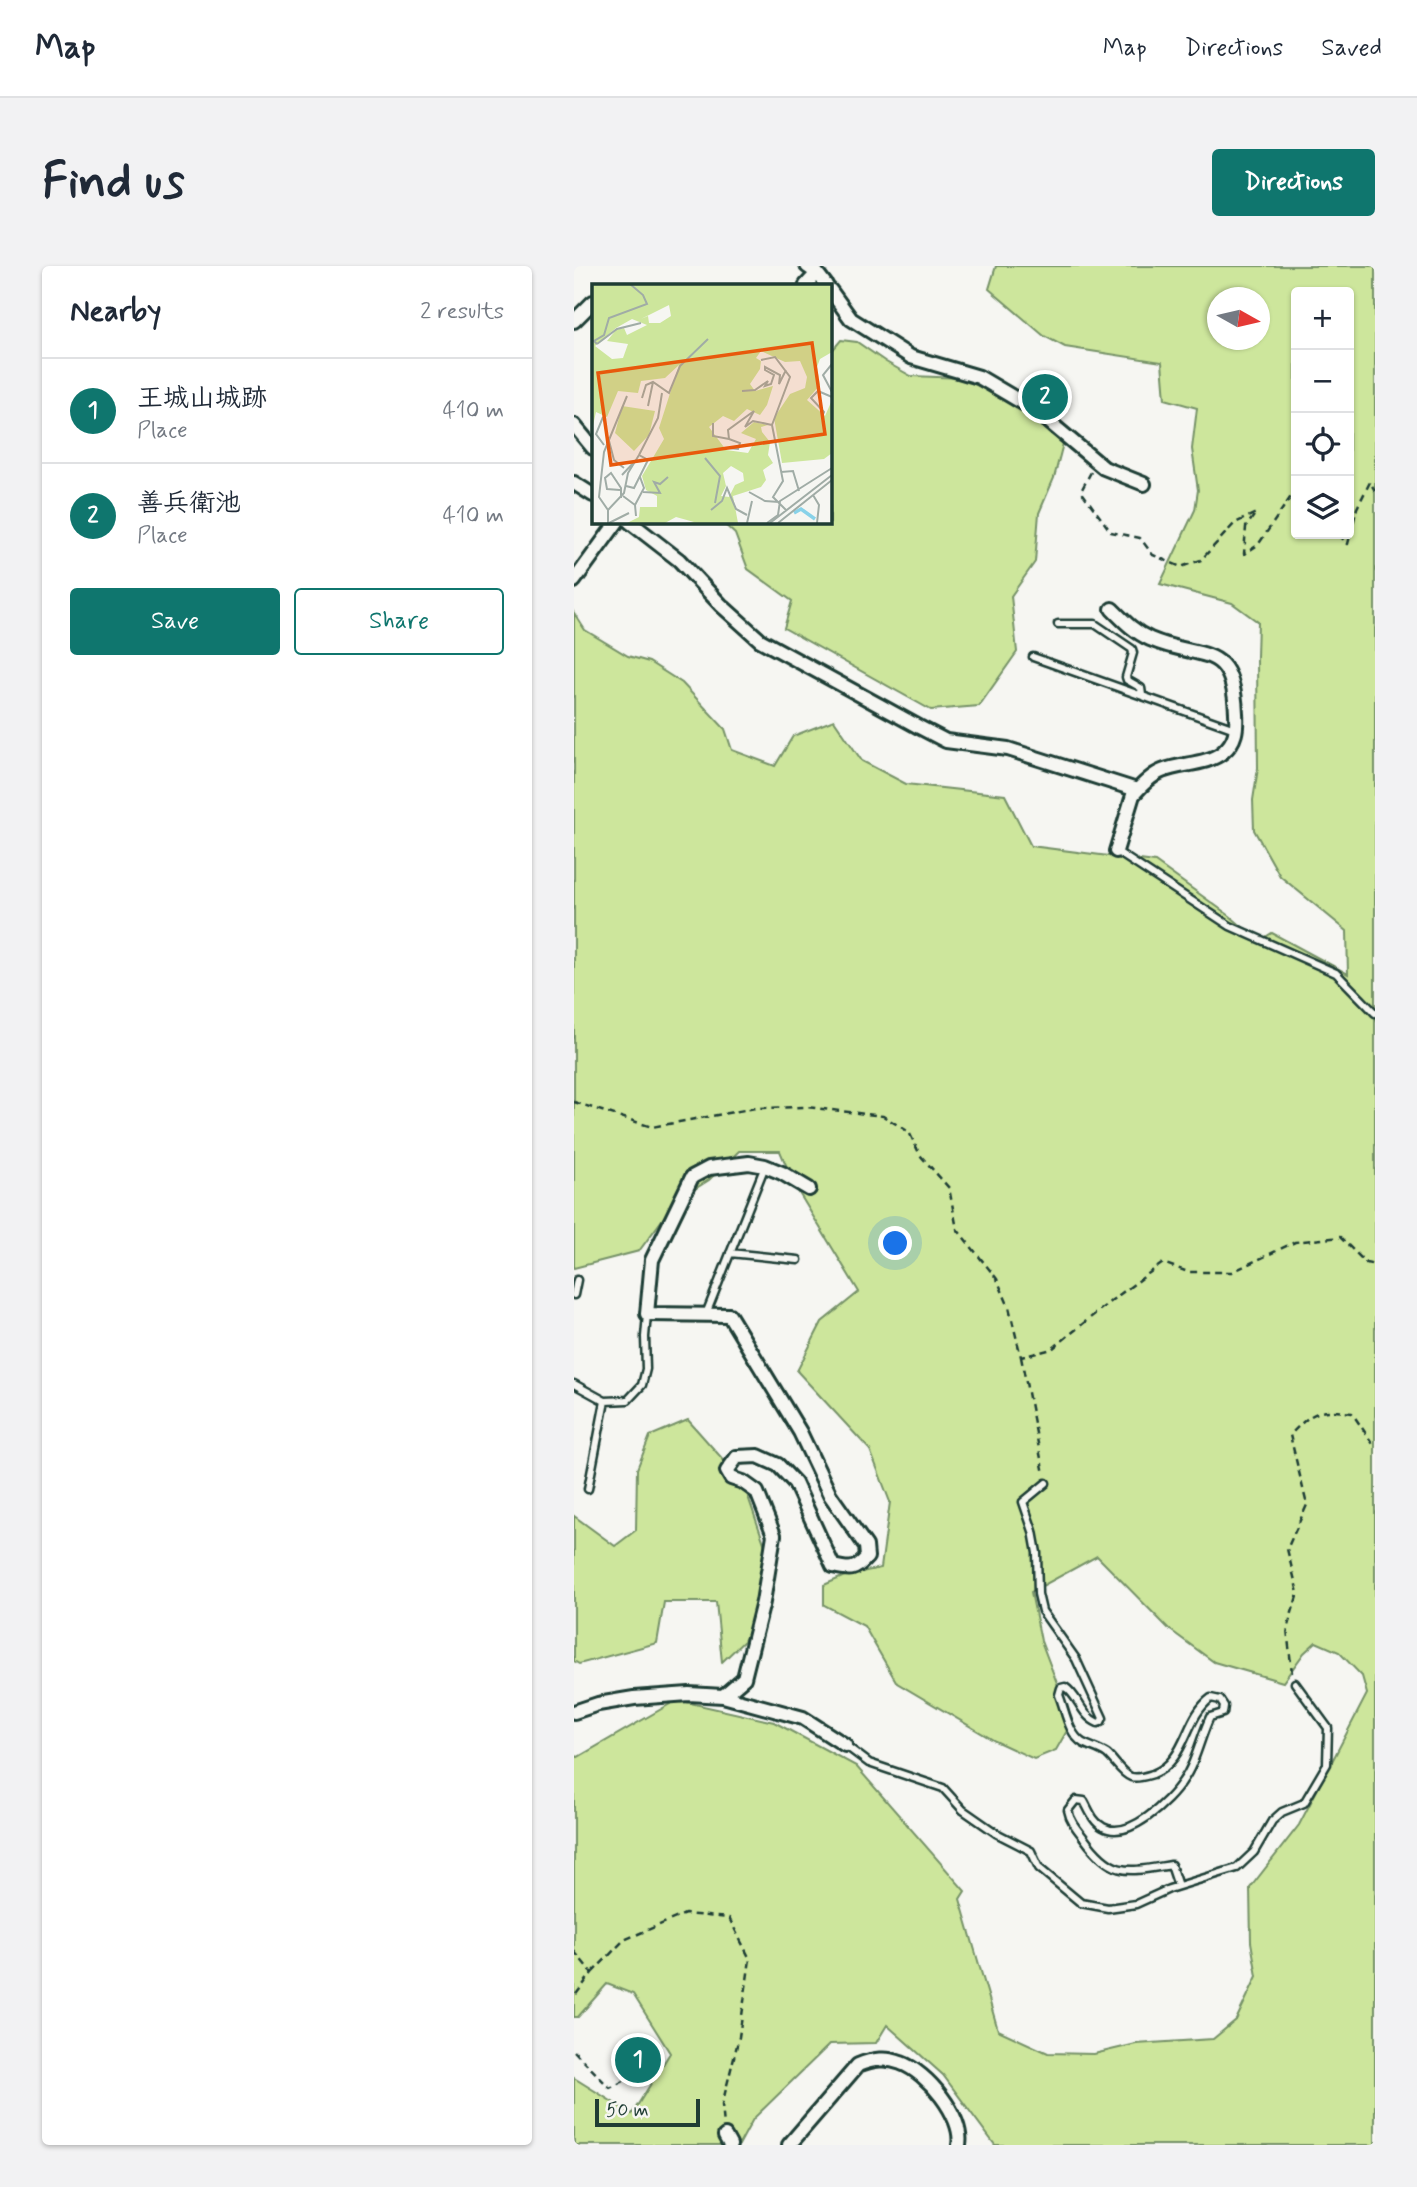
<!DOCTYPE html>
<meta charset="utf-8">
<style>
body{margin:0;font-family:Mynerve,"Klee One",sans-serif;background:#f2f2f3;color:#1f2937}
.controls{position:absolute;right:21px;top:21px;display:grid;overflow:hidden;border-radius:7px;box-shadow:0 2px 5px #0004}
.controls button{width:63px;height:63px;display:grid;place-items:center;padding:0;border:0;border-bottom:2px solid #e0e1e3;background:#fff;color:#1f2937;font:35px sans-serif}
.compass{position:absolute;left:633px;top:21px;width:63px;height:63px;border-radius:50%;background:#fff;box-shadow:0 2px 5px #0004;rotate:98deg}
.scale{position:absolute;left:21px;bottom:18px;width:105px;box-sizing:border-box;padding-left:7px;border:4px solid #1f3d34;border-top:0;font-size:19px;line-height:24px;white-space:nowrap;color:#1f3d34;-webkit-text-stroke:5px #f6f6f2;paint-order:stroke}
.you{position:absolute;left:322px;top:978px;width:24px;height:24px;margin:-18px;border:5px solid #fff;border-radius:50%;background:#1a73e8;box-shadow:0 0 0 10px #1a73e833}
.badge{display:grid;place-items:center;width:46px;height:46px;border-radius:50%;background:#0f766e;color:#fff;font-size:23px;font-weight:700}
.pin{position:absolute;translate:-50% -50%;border:4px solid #fff;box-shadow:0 2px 7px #0006}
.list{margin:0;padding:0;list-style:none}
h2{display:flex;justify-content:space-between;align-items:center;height:91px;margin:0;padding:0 28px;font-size:30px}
h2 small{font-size:23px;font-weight:400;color:#747a83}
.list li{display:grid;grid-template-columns:46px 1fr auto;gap:21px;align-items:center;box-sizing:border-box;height:105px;padding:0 28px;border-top:2px solid #e0e1e3}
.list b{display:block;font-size:26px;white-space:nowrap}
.list p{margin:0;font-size:23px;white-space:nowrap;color:#747a83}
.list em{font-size:23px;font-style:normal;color:#747a83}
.actions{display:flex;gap:14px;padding:21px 28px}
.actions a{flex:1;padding:16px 0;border:2px solid #0f766e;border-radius:7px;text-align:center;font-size:24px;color:#0f766e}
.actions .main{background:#0f766e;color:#fff}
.icon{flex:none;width:38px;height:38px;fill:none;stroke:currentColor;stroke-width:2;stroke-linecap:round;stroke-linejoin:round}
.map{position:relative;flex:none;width:801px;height:1879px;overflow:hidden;border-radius:7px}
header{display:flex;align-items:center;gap:42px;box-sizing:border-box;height:98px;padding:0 35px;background:#fff;border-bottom:2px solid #e0e1e3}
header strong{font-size:33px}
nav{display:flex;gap:38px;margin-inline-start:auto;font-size:24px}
.intro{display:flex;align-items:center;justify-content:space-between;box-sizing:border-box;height:168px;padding:0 42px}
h1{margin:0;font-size:49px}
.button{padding:18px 32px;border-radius:7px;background:#0f766e;color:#fff;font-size:24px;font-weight:700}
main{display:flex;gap:42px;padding:0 42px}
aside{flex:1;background:#fff;border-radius:7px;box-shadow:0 2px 5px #0004}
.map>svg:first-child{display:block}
.green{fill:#cde69c;stroke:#769268;stroke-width:2;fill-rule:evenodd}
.water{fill:#88d2e9;stroke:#5e96a1;stroke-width:2}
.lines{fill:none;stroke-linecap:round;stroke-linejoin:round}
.lane-casing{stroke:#1f3d34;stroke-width:11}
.street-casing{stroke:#1f3d34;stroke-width:18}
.path{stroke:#1f3d34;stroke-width:2.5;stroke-dasharray:7 5;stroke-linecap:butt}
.lane{stroke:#f6f6f2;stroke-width:6}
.street{stroke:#f6f6f2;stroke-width:12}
.inset-river{fill:none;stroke:#88d2e9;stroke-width:3.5}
.inset-road{fill:none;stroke:#a0aca6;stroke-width:2}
.view{fill:#e8590c;fill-opacity:0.15;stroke:#e8590c;stroke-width:3.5}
.inset-edge{fill:none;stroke:#1f3d34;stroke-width:3.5}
</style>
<header>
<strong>Map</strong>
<nav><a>Map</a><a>Directions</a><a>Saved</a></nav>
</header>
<div class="intro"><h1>Find us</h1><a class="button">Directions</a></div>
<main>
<aside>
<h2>Nearby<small>2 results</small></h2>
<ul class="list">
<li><span class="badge">1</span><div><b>王城山城跡</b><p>Place</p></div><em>410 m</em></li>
<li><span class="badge">2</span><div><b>善兵衛池</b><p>Place</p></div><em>410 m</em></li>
</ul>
<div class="actions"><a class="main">Save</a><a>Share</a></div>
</aside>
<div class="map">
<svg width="801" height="1879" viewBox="0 0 801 1879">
<rect width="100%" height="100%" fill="#f6f6f2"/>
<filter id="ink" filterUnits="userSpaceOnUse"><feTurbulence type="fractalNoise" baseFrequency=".0143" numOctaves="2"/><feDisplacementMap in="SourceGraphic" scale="14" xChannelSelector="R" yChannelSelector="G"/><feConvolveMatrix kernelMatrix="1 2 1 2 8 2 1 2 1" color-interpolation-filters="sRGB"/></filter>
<g filter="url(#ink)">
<path class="green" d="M422,0h379v1879h-380l-52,-70 -56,-50 -11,18 -46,1 -77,75 -14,26h-165v-67l58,36 38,-61 -37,-59 -26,-10 -29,33h-4v-262l4,2 99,-57 97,22 82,44 109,125 -5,8 38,131 50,23 46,1 42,-10 77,-5 23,-19 21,-44 -6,-34 -1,-54 49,-63 68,-131 -5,-18 -23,-24 -23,-10 -12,11 -21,29 -69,-20 -45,-33 -72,-73 -66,36 10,49 22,58 5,30 -12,21 -22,9 -39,-18 -98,-58 -33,-57 -40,-21v-20l23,-10 34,-7 9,-66 -20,-52 -73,-79 25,-49 37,-30 -63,-104 -16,-37h-41l-30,29 -33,21 -37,50 -65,17v-655l11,17 43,26 21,6 33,21 43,46 7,21 43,16 18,-30 41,-16 28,41 44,23 99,11 26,51 124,16 75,54 29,25 13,-8 76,41 -1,-43 -67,-55 -26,-46 -1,-30 5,-32 -1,-111 1,-35 -26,-19 -72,-19 35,-74 3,-20 -6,-41 5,-41 -32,-9 -3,-37 -97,-15 -21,-11 -55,-47zM722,26h53v242h-53zM643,32h42v42h-42z
M267,74l16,2 29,20 25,14 52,2 103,54 -12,46 -15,35 -4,49 -24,34 6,56 -38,54 -48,4 -147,-82 8,-27 -44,-32 -13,-35 -13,-12h108v-169z
M114,1154l55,62 22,64 -1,42 -9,29 -11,24 -22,21 -6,-60h-52l-7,41 -78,21 -5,-3v-145l41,30 21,-16 1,-61 13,-33z"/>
<path class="water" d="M467,112l19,16 6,15 -7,11 -33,-20z"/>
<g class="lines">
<defs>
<path id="lane" d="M484,358h37l37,25 1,4 -7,24 1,3 14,8 1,7
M459,391l202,72
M542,585l114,75 106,47 39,40
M156,987l68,7
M0,1029l3,-15
M132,1048l59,-148
M0,1118l31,17 23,-1 14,-15 4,-16 -1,-32 2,-23
M472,1217l-23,19 10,29 4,22 1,41 4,17 34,48 27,59 -2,4 -3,1c-18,-8 -19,-27 -33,-36l-4,1 -2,7c6,14 9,39 24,48 8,4 17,6 24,11 8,7 14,19 24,23 7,2 15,-1 22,-3 34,-13 31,-56 58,-76l9,2 4,6 -1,7 -13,4c-10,21 -14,46 -28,65 -13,20 -54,59 -79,45 -10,-5 -14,-17 -19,-26l-8,-1 -8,10c2,11 9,19 16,28 29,40 43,34 87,27l7,21
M14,1223l17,-88
M271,1479l24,18 74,25 20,22 33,23 35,18 8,17 42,35 27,5 28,-4 33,-15 68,-21 17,-16 18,-31 10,-9 22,-9 23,-39 1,-36 -33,-45"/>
<path id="street" d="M233,0l10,7 9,12
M232,19l11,-12
M256,24l21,29 60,38 68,20 56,33 69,58 40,16
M0,55l19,-19
M0,159l19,23
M0,217l19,12
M56,256l49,38 42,45 39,35 159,87 27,14 62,8 129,41
M0,315l43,-59
M538,343c11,11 22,23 38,30 51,22 83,1 86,74 1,16 0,28 -13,39 -16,13 -42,11 -61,19 -10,4 -22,16 -29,24l-17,56
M149,1430l21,-18 19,-76 11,-67 -17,-43 -14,-10 -12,-4 -4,-7 10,-14 21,-1 20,9 17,18 38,83c17,4 22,5 34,-9l-1,-11 -36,-51 -30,-63 -71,-117 -82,-1 5,-54 40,-83 17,-9 40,-5 16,3 17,7 27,16
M0,1446l24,-8 36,-6 55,-4 34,2 80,22 42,27
M151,1870l5,9
M215,1879l69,-80c15,-6 28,-8 43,-2 26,9 63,54 58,82"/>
</defs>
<use href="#lane" class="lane-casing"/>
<use href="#street" class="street-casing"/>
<path class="path" d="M517,206l-10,19 30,41 29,6 13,17 28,12 20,-7 34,-37 21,-10 -10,14 -2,27 14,-9 34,-50 4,1
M766,268v2l8,8 9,-36 13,-26 5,9
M0,836l78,25 103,-19 51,-1 77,9 26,16 11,23 29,33 8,41 40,50 12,28 12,50 31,-8 60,-49 51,-37 25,9h44l63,-30 45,-5 26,26 9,2
M447,1091l23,117
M718,1407l-5,-44 11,-36 -11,-44 20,-44 -17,-70c23,-24 28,-27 62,-22l23,34
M0,1685l18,22 -18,24
M18,1707l32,-33 61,-26 44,4 21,41 -11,78 -17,68 2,20
M0,1785l36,37 14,-7 5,-10"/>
<use href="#lane" class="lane"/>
<use href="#street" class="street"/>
</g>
</g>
<g transform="translate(18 18)">
<rect width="240" height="240" fill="#f6f6f2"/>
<path d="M0,0h240v68l-12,7 -3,8 3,18 -13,15 18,16 7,-16v53l-8,6 -42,4 -8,-45 16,-24 15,-6 2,-11 -7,-16 -15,1 -24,-11 -5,7 5,3 -1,8 -10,15 5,7 18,-5 -6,19 -7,10 -13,-6 -13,12 -11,-5 -14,11 17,23 22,3 8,-14 -15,-6 13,-11 14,3 -7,2 1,5 8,10 -2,13 5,8 -10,7 3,10 -5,7 -28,9 5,27h-52l8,-1 -18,-5 -11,6h-38l12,-6 1,-10h17v-11l-11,-6 -4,-14 22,-37 -5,-11 20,-63 -14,13 -24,3 -3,12 -20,-2 -11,26 -11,-5 -4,18zM77,21l2,11 -11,7h-11l-1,-7 -7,3zM40,35l15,6 -20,10 -3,-7 -8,2 -9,11 21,3 -5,14 -11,1 -17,-13 21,-18zM139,182l12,7 1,8 -9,4 -6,12 -8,-1 5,-10 -3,-13zM30,122l33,5 -6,24 -15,16 -19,-18z" fill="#cde69c" fill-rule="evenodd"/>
<path class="inset-river" d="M202,229l7,-4 14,10"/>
<path class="inset-road" d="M5,60l-3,-3 10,-6 5,-17 38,-14 -4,-9 -13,-11M5,60l20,-15 24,-6M169,76l14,-3 15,20 -18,48 11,56 -10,16 13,13M240,80l-9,11 9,17M150,107l13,-1 13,-9 -3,5 6,-2 3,-9 -9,-5v-3l15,8 -1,9 7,-14M50,114l4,-13 7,-3 16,11 11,-27 28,-27M56,122l5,-24M11,133l-7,17 8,11M230,133l2,-5 -13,-14 7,-7 14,6M121,139v13l16,3 -1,-9 26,-19 -9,16M153,143l8,-6 19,4M16,153l6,23 10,8M135,164l11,1 2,-6 -11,-4M47,171l19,-37 4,-25M113,174l15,18 -5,27M189,188l12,-1 6,20M30,191l15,-16M28,206l-13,-1 -2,-11 6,-5 10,15v10M51,208l17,1 -6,-11 6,2 8,-7M157,208l16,9 14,1M221,211l6,10 -2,18M31,212l12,9 1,11M43,221l9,-17 -4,-11M16,226l16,-17 4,-20 11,-18 9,5 -14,28 -8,-2M119,226l11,-9 5,-13 9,21 11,6M16,239v-13l-9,-13 5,-45 23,-56M17,239l20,-10M155,239l5,-22M175,239l11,-8 2,-14 52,-33M178,239l62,-48M186,239l54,-43"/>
<path class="view" d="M220,59l13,91 -214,31 -13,-92z"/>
<rect width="240" height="240" class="inset-edge"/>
</g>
</svg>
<div class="controls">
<button>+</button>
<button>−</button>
<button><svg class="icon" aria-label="locate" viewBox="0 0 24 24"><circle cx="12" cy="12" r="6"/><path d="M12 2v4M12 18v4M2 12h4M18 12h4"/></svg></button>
<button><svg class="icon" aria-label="layers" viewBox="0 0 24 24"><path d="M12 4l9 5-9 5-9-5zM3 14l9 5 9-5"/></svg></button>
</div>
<svg class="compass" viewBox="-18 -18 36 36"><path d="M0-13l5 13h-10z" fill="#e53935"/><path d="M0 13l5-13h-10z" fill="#747a83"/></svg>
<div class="scale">50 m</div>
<div class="you"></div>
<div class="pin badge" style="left:64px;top:1794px">1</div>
<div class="pin badge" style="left:471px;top:131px">2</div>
</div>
</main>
